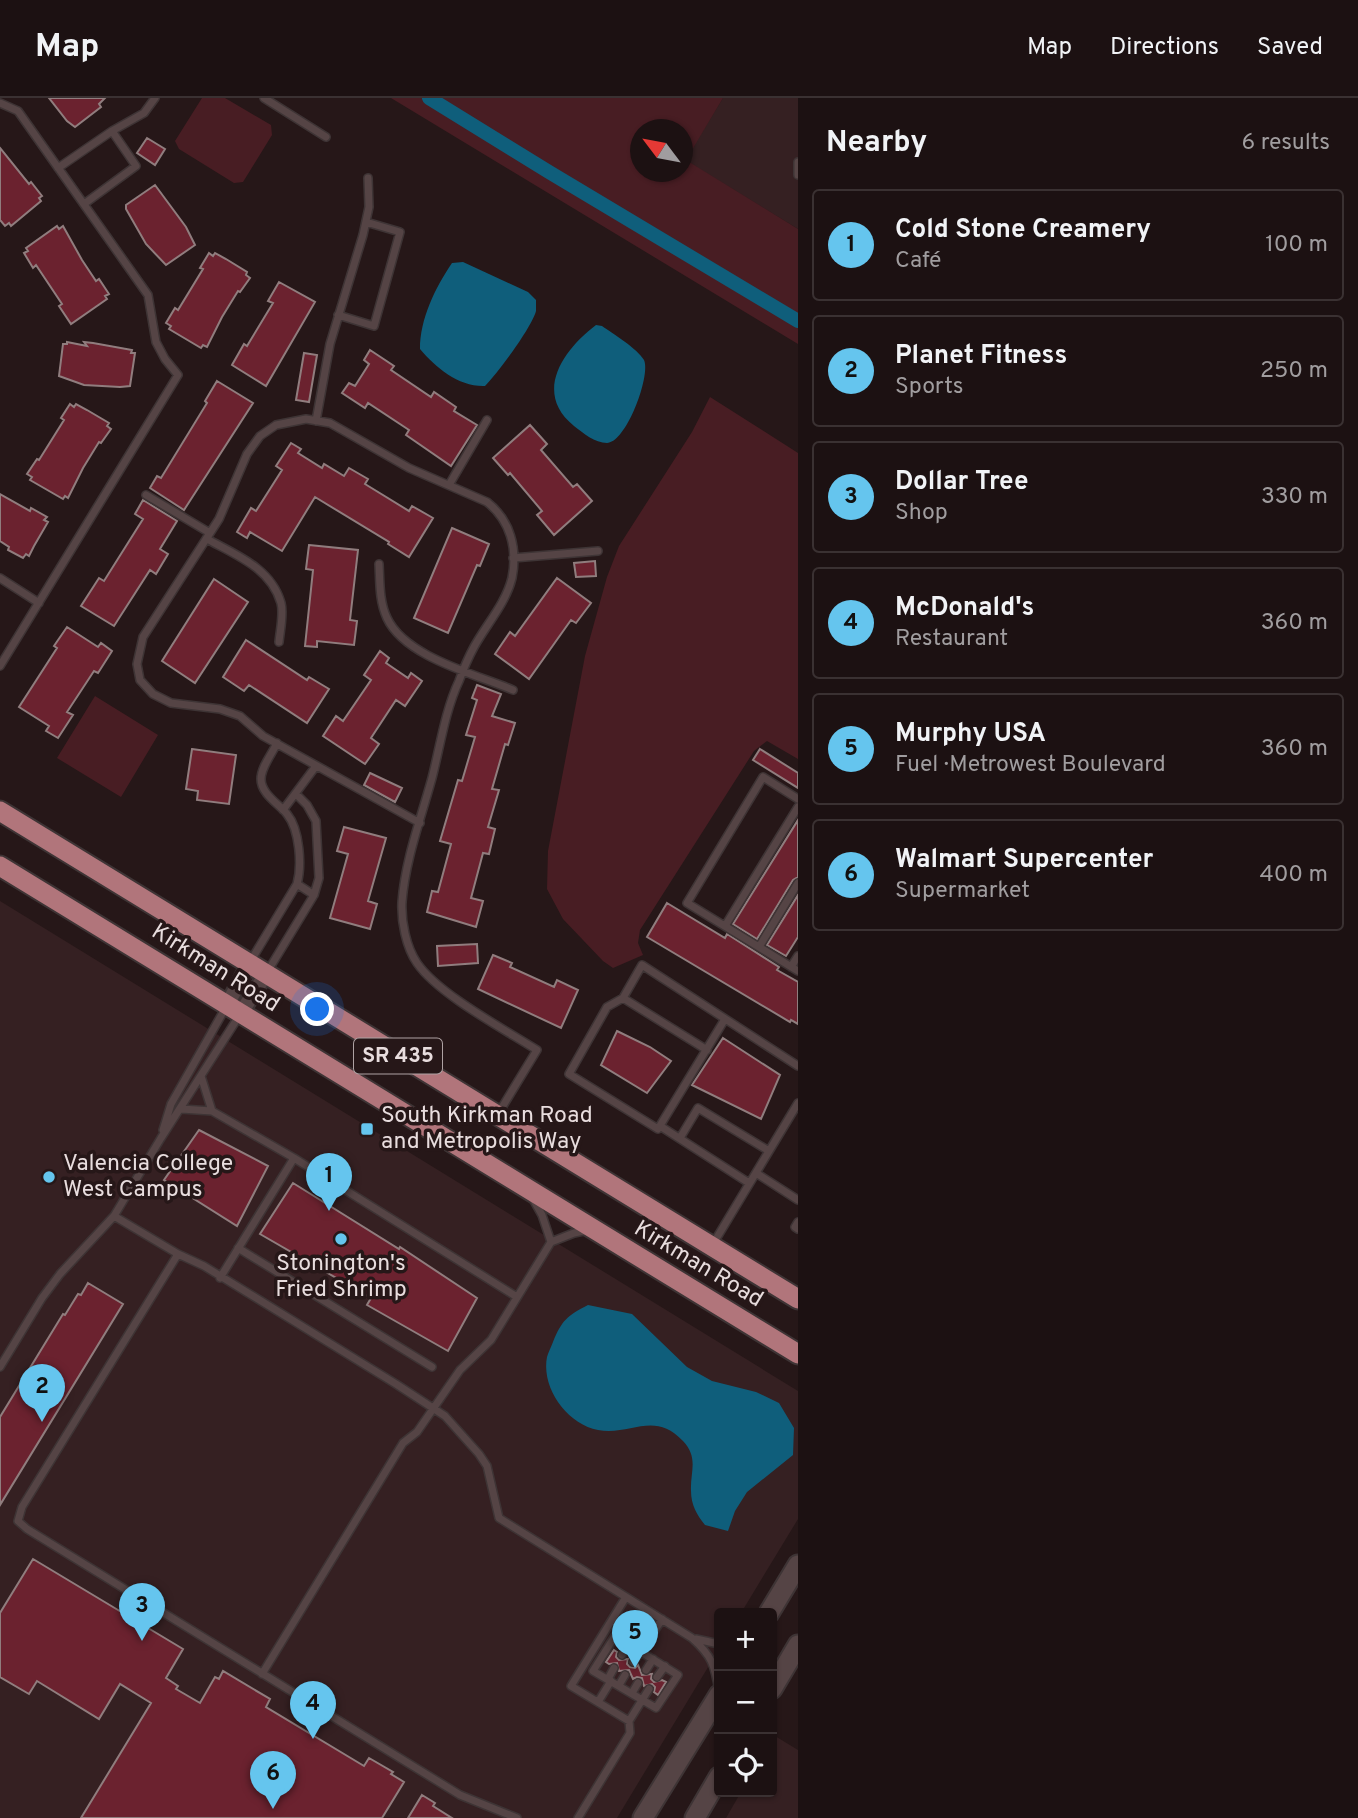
<!DOCTYPE html>
<meta charset="utf-8">
<style>
body{margin:0;font-family:Overpass,sans-serif;background:#251a1b;color:#f1f3f6}
.controls{position:absolute;right:21px;bottom:21px;display:grid;overflow:hidden;border-radius:7px;box-shadow:0 2px 5px #0004}
.controls button{width:63px;height:63px;display:grid;place-items:center;padding:0;border:0;border-bottom:2px solid #3a3132;background:#1c1112;color:#f1f3f6;font:35px sans-serif}
.compass{position:absolute;left:630px;top:21px;width:63px;height:63px;border-radius:50%;background:#1c1112;box-shadow:0 2px 5px #0004;rotate:302deg}
.you{position:absolute;left:318px;top:912px;width:24px;height:24px;margin:-18px;border:5px solid #fff;border-radius:50%;background:#1a73e8;box-shadow:0 0 0 10px #1a73e833}
.badge{display:grid;place-items:center;width:46px;height:46px;border-radius:50%;background:#65c5ee;color:#111;font-size:23px;font-weight:700}
.pin{position:absolute;translate:-50% -58px;filter:drop-shadow(0 2px 4px #0008)}
.pin::after{content:'';position:absolute;top:37px;width:24px;height:21px;background:inherit;clip-path:polygon(0 0,100% 0,50% 100%)}
.list{margin:0;padding:0;list-style:none}
h2{display:flex;justify-content:space-between;align-items:center;height:91px;margin:0;padding:0 28px;font-size:30px}
h2 small{font-size:23px;font-weight:400;color:#a09d9f}
.list li{display:grid;grid-template-columns:46px 1fr auto;gap:21px;align-items:center;box-sizing:border-box;height:112px;margin:0 14px 14px;padding:0 14px;border:2px solid #3a3132;border-radius:7px}
.list b{display:block;font-size:26px;white-space:nowrap}
.list p{margin:0;font-size:23px;white-space:nowrap;color:#a09d9f}
.list em{font-size:23px;font-style:normal;color:#a09d9f}
.icon{flex:none;width:38px;height:38px;fill:none;stroke:currentColor;stroke-width:2;stroke-linecap:round;stroke-linejoin:round}
.map{position:relative;flex:none;width:798px;height:1720px;overflow:hidden}
header{display:flex;align-items:center;gap:42px;box-sizing:border-box;height:98px;padding:0 35px;background:#1c1112;border-bottom:2px solid #3a3132}
header strong{font-size:33px}
nav{display:flex;gap:38px;margin-inline-start:auto;font-size:24px}
main{display:flex}
aside{flex:1;background:#1c1112}
.map>svg:first-child{display:block}
.built{fill:#352022}
.green{fill:#481d23;fill-rule:evenodd}
.water{fill:#0f5e7b}
.lines{fill:none;stroke-linecap:round;stroke-linejoin:round}
.canal{stroke:#0f5e7b;stroke-width:14}
.building{fill:#6b222f;stroke:#907d7e;stroke-width:2}
.service-casing{stroke:#3e3435;stroke-width:10}
.minor-casing{stroke:#3e3435;stroke-width:18}
.tertiary-casing{stroke:#3e3435;stroke-width:23}
.primary-casing{stroke:#3e3435;stroke-width:23}
.service{stroke:#554445;stroke-width:7}
.minor{stroke:#554445;stroke-width:14}
.tertiary{stroke:#554445;stroke-width:19}
.primary{stroke:#b1757b;stroke-width:19}
.poi-dot{fill:#65c5ee;stroke:#261718;stroke-width:2.5}
.labels{text-anchor:middle;dominant-baseline:central;stroke-width:7;stroke-linejoin:round;paint-order:stroke}
.shield{fill:#261718;stroke:#aea2a3;stroke-width:2}
.shield-label{font-size:21px;font-weight:bold;fill:#e8ddde}
.street-label{font-size:23px;fill:#e8ddde;stroke:#261718}
.poi-label{font-size:23px;fill:#e8ddde;stroke:#261718;text-anchor:start}
</style>
<header>
<strong>Map</strong>
<nav><a>Map</a><a>Directions</a><a>Saved</a></nav>
</header>
<main>
<div class="map">
<svg width="798" height="1720" viewBox="0 0 798 1720">
<rect width="100%" height="100%" fill="#261718"/>
<path class="built" d="M723,0h75v131l-113,-69z
M0,803l798,490v128l-57,94h-22v36l-102,169h-617z
M775,1638l23,14v68h-72l15,-26h31v-51z"/>
<path class="green" d="M202,0h23l46,27 1,10 -29,47 -9,1 -55,-34 -4,-8z
M391,0h332l-37,62 112,69v115zM640,32h42v42h-42z
M710,299l88,56v306l-31,-18 -13,10 -114,179 -2,13 5,12 -30,13 -10,-7 -40,-42 -16,-30 1,-38 37,-195 22,-79 12,-31 73,-114z
M95,598l63,39 -37,62 -64,-39z"/>
<path class="water" d="M463,164l65,30 8,8c0,2 0,8 0,11 -4,16 -38,62 -51,75 -26,1 -49,-18 -65,-37 0,-30 15,-61 32,-86z
M596,227l6,1c10,7 36,23 42,34 7,16 -18,83 -37,83 -12,0 -24,-10 -33,-17 -41,-33 -11,-76 22,-101z
M588,1207l44,9 55,53 25,14 44,11 23,11 15,25 -1,27 -46,37 -12,19 -7,20 -23,-6c-8,-10 -14,-20 -14,-34 -1,-19 8,-33 -8,-50 -29,-31 -52,-5 -85,-11 -31,-6 -57,-42 -51,-73 1,-4 4,-10 6,-15 9,-22 14,-26 35,-37z"/>
<g class="lines">
<path class="canal" d="M429,0l120,74 249,149"/>
</g>
<path class="building" d="M49,0h56l-6,6 2,3 -26,20 -8,-6z
M147,40l18,11 -10,16 -18,-12z
M0,50l29,36 2,-2 11,14 -3,2 2,3 -30,25 -2,-3 -4,3 -5,-6z
M155,87l31,42 9,18 -29,20 -20,-21 -20,-35v-4z
M57,128l2,3 4,-3 19,34 14,21 3,-2 10,15 -4,2 2,3 -36,25 -12,-18 3,-2 -26,-39 -3,3 -9,-15 4,-2 -2,-3z
M209,155l4,3 2,-3 11,6 21,13 -1,3 4,3 -10,14 -2,-1 -16,26 -15,30 -4,-2 -2,3 -32,-19 2,-3 -5,-3 9,-15 3,2 25,-41 -3,-1z
M279,184l36,20 -49,84 -34,-21 12,-21 3,2 26,-43 -5,-2z
M67,244l20,4 -3,-4 9,1 39,7 -1,3h4l-5,33 -10,1 -36,-2 -25,-9 4,-32h4z
M370,252l24,16 -3,4 40,27 3,-5 22,15 -2,4 23,14 -26,41 -45,-31 3,-5 -41,-27 -3,5 -23,-15 7,-10 6,3 14,-22 -5,-4z
M304,255l13,2 -8,47 -13,-2z
M217,283l36,22 -69,107 -34,-22 7,-12 4,2 46,-75 -2,-2z
M70,306l4,3 2,-3 11,6 22,13 -2,3 4,3 -10,14 -2,-1 -16,26 -15,30 -3,-2 -2,3 -33,-19 2,-3 -5,-3 10,-15 2,1 25,-40 -3,-2z
M530,327l17,19 -6,6 32,37 4,-3 15,17 -38,34 -17,-20 5,-4 -32,-38 -2,2 -15,-17z
M291,345l10,6 -3,4 24,15 2,-4 20,12 5,-8 19,11 -3,5 44,27 3,-5 21,12 -24,39 -21,-13 1,-2 -74,-45 -33,54 -32,-19 -3,6 -10,-6 14,-24 5,3 26,-41 -6,-4z
M0,396l30,17 1,-3 16,9 -3,3 4,2 -14,24 -5,10 -3,-2 -3,4 -15,-8 1,-3 -9,-6z
M143,402l34,21 -17,28 8,5 -12,20 -6,-4 -36,56 -33,-20 18,-28 5,3 39,-62 -8,-5z
M452,430l37,16 -9,22 -3,-1 -29,68 -34,-15z
M309,447l49,5 -8,70 7,1 -3,24 -37,-4v6l-12,-1 8,-76 -7,-1z
M595,463l1,15 -20,1 -2,-14z
M557,480l34,25 -15,20 -5,-3 -42,59 -34,-25 15,-22 5,4z
M214,481l34,23 -53,81 -33,-22z
M67,529l31,20 3,-4 11,8 -14,22 -4,-2 -27,41 6,3 -15,23 -12,-7 3,-5 -30,-19 38,-59 -3,-2z
M246,542l61,40 2,-3 20,12 -22,34 -58,-38 -5,6 -21,-14z
M380,553l9,7 -3,5 22,15 3,-5 11,8 -17,25 -9,-6 -25,38 8,6 -14,20 -42,-28 13,-20 7,5 28,-41 -7,-5z
M477,587l24,9 -9,22 23,7 -7,22 -3,-1 -13,45 7,1 -11,37 7,2 -6,25 -6,-1 -12,45 12,3 -7,26 -49,-15 5,-21 6,1 13,-48 -11,-3 18,-61 4,1 13,-44 -9,-2 11,-35 -5,-2z
M192,651l44,6 -7,49 -32,-4 1,-9 -12,-2z
M760,651l38,24v15l-45,-28z
M370,675l32,15 -7,14 -31,-17z
M798,722v57l-5,3 -36,59 -24,-15z
M344,729l42,11 -18,63 9,3 -7,25 -40,-11 18,-64 -11,-3z
M798,797v42l-12,19 -19,-11z
M667,805l58,35 2,-4 52,33 -2,3 21,12v42l-7,-4 -1,2 -143,-85z
M477,846l1,19 -40,3 -1,-20z
M493,857l19,8 -2,4 44,20 3,-7 21,10 -17,38 -83,-39z
M617,933l33,16 21,14 -24,32 -46,-28z
M723,940l57,37 -19,44 -69,-34z
M199,1032l69,36 -31,60 -73,-46z
M293,1085l106,66 1,-2 77,51 -29,53 -81,-46 4,-7 -111,-64z
M88,1185l35,21 -123,201v-88l63,-103 2,1 13,-21 3,1z
M33,1461l150,90 -17,29 12,8 -2,3 24,14 15,-26 4,2 4,-8 47,28 -4,8 98,59 5,-8 24,14 -2,2 13,8 -22,36h-301l70,-115 -31,-19 -21,35 -62,-38 -8,13 -29,-17v-64z
M614,1552l3,2 -1,5 3,3 9,-1 -1,5 3,3 5,1 3,-3 4,10 10,-1 -1,5 3,3 8,-2 4,2 -8,13 -4,-3 1,-5 -3,-3 -8,2 -2,-8 -5,-1 -4,2 -4,-9 -10,1 -2,-8 -8,1 -3,-2z
M422,1697l13,8 -2,3 19,12h-44z"/>
<g class="lines">
<defs>
<path id="service" d="M264,0l62,39
M0,5l18,8 130,184 8,47 9,17 13,16 -178,291
M112,33l32,-18 11,-15
M798,64v13
M58,70l54,-37 24,35 -52,38
M338,217l36,11 26,-94 -34,-10
M316,323l14,-77 33,-109 6,-28 -1,-29
M449,387l38,-65
M146,397l64,38
M207,441c29,16 64,29 74,64 3,11 -1,28 -2,39
M513,460l85,-7
M379,466c1,18 0,37 8,54 18,39 88,56 126,72
M0,480l39,25
M798,701l-35,-22 -76,126 111,68
M283,712l33,-44
M420,725l-157,-87 -23,-20 -20,-7 -49,-6 -18,-9 -13,-14 -3,-16 6,-27 76,-118 28,-65 13,-18 16,-11 30,-6 24,4 79,45 78,34c23,18 31,46 25,76 -6,25 -26,47 -38,69 -6,11 -11,23 -15,34 -14,30 -19,66 -27,97 -11,40 -27,83 -30,124 -1,19 4,45 15,61 21,31 87,66 120,87l-39,64
M297,786l17,11
M725,828l73,-119
M759,849l39,-64
M250,864l47,-78c5,-18 3,-54 -10,-70 -8,-10 -26,-20 -26,-35 0,-12 11,-25 16,-36
M791,869l7,-11
M266,876l48,-79 5,-17 -3,-57 -9,-16 -11,-11
M623,900l84,52
M725,921l-67,110 -89,-55 38,-67 16,-9 19,-33 156,101
M201,978l11,35
M181,1011l31,2 82,47 223,139
M660,1028l89,57
M163,1032l8,-26 55,-97
M680,1040l18,-30 71,43
M756,1075l42,27
M533,1101l9,16 9,27 23,-9 14,-3
M114,1118l64,38 26,12 192,118 49,32 34,38 8,12 12,52 193,120c20,18 23,27 27,54
M798,1124l-3,5 3,2
M713,1146l85,-141
M238,1150l194,119
M178,1156l-156,253 -4,14 9,8 433,266 57,23
M220,1180l74,-120
M0,1269l42,-69 18,-24 54,-58 47,-78 78,-122
M696,1541l23,5
M622,1557l7,-11
M633,1564l8,-10 37,23 -22,33 -63,-37 22,-35 26,16 21,-33
M646,1572l7,-11
M262,1576l141,-231 14,-11 43,-62 31,-30 60,-98
M657,1579l8,-11
M608,1581l6,-11
M619,1587l6,-10
M632,1595l6,-10
M598,1604l13,-21
M629,1623l20,-32
M578,1720l52,-85 -1,-12 -58,-35 55,-89"/>
<path id="minor" d="M227,907l22,-41
M241,915l25,-39"/>
<path id="tertiary" d="M769,1515l29,-48
M772,1591l26,-44
M643,1720l76,-123
M695,1720l24,-41"/>
<path id="primary" d="M0,713l798,488
M0,768l798,488"/>
</defs>
<use href="#service" class="service-casing"/>
<use href="#minor" class="minor-casing"/>
<use href="#tertiary" class="tertiary-casing"/>
<use href="#primary" class="primary-casing"/>
<use href="#service" class="service"/>
<use href="#minor" class="minor"/>
<use href="#tertiary" class="tertiary"/>
<use href="#primary" class="primary"/>
</g>
<g class="poi-dot">
<rect x="360" y="1024" width="14" height="14" rx="3.5"/>
<circle cx="49" cy="1079" r="7"/>
<circle cx="341" cy="1141" r="7"/>
</g>
<g class="labels">
<rect class="shield" x="354" y="940.5" width="88" height="35" rx="5"/>
<g class="shield-label">
<text x="398" y="958">SR 435</text>
</g>
<g class="street-label">
<text transform="translate(215 871) rotate(32)">Kirkman Road</text>
<text transform="translate(698 1167) rotate(31)">Kirkman Road</text>
</g>
<g class="poi-label">
<text x="381" y="1018">South Kirkman Road<tspan x="381" dy="26">and Metropolis Way</tspan></text>
<text x="63" y="1066">Valencia College<tspan x="63" dy="26">West Campus</tspan></text>
<text x="341" y="1166" text-anchor="middle">Stonington's<tspan x="341" dy="26">Fried Shrimp</tspan></text>
</g>
</g>
</svg>
<div class="controls">
<button>+</button>
<button>−</button>
<button><svg class="icon" aria-label="locate" viewBox="0 0 24 24"><circle cx="12" cy="12" r="6"/><path d="M12 2v4M12 18v4M2 12h4M18 12h4"/></svg></button>
</div>
<svg class="compass" viewBox="-18 -18 36 36"><path d="M0-13l5 13h-10z" fill="#e53935"/><path d="M0 13l5-13h-10z" fill="#a09d9f"/></svg>
<div class="you"></div>
<div class="pin badge" style="left:329px;top:1113px">1</div>
<div class="pin badge" style="left:42px;top:1324px">2</div>
<div class="pin badge" style="left:142px;top:1543px">3</div>
<div class="pin badge" style="left:313px;top:1641px">4</div>
<div class="pin badge" style="left:635px;top:1570px">5</div>
<div class="pin badge" style="left:273px;top:1711px">6</div>
</div>
<aside>
<h2>Nearby<small>6 results</small></h2>
<ul class="list">
<li><span class="badge">1</span><div><b>Cold Stone Creamery</b><p>Café</p></div><em>100 m</em></li>
<li><span class="badge">2</span><div><b>Planet Fitness</b><p>Sports</p></div><em>250 m</em></li>
<li><span class="badge">3</span><div><b>Dollar Tree</b><p>Shop</p></div><em>330 m</em></li>
<li><span class="badge">4</span><div><b>McDonald's</b><p>Restaurant</p></div><em>360 m</em></li>
<li><span class="badge">5</span><div><b>Murphy USA</b><p>Fuel · Metrowest Boulevard</p></div><em>360 m</em></li>
<li><span class="badge">6</span><div><b>Walmart Supercenter</b><p>Supermarket</p></div><em>400 m</em></li>
</ul>
</aside>
</main>
